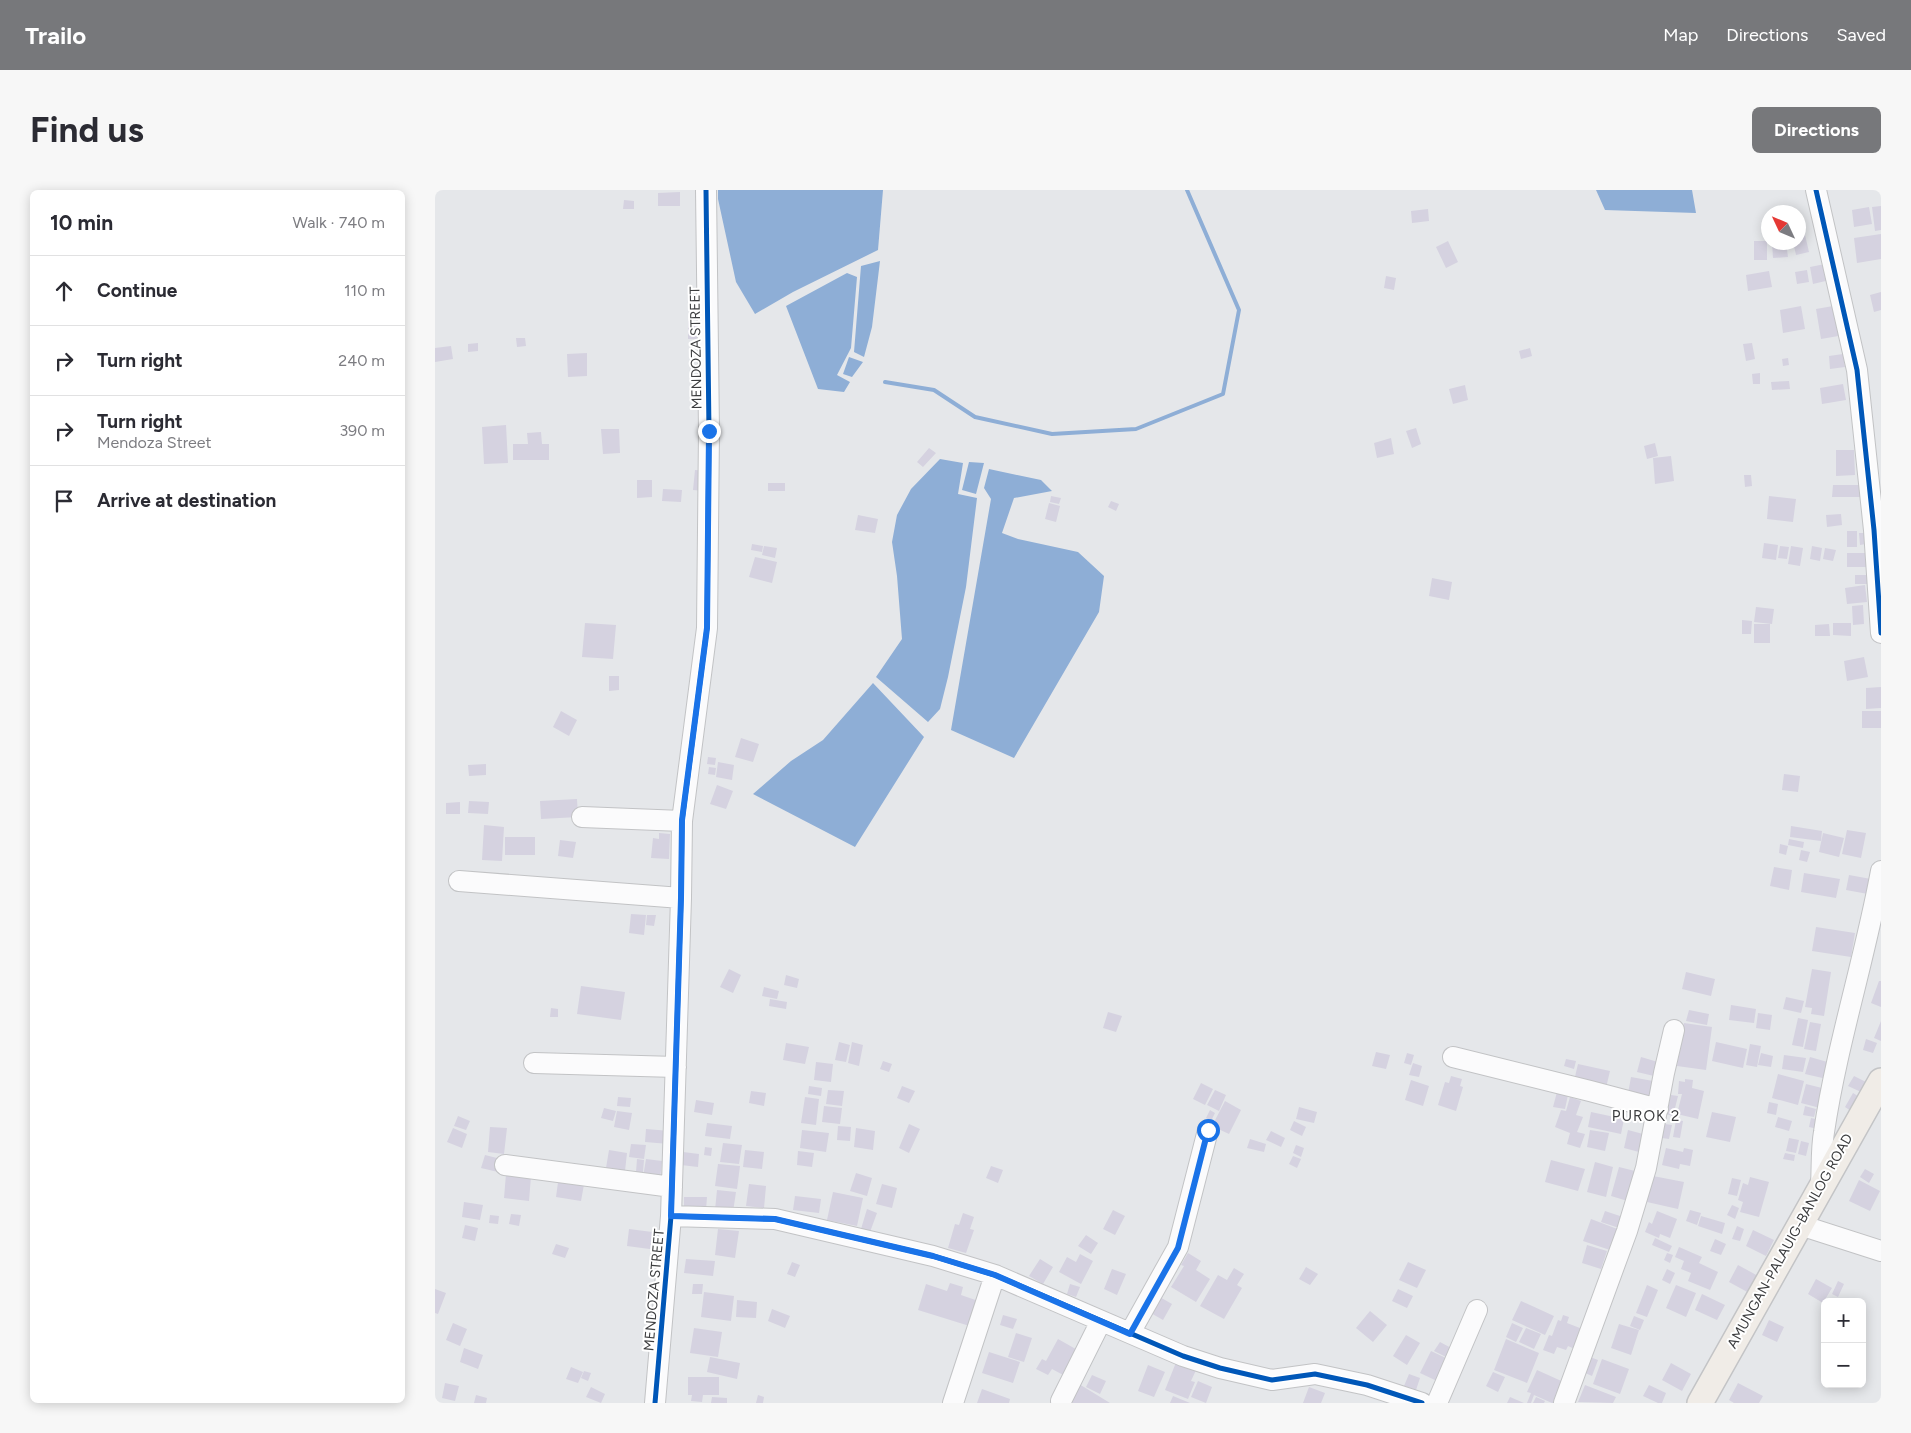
<!DOCTYPE html>
<meta charset="utf-8">
<style>
body{margin:0;font-family:Figtree,sans-serif;background:#f7f7f7;color:#2b2b33}
.controls{position:absolute;right:15px;bottom:15px;display:grid;overflow:hidden;border-radius:8px;box-shadow:0 2px 12px #0003}
.controls button{width:45px;height:45px;display:grid;place-items:center;padding:0;border:0;border-bottom:1px solid #e1e1e2;background:#fff;color:#2b2b33;font:25px sans-serif}
.compass{position:absolute;left:1326px;top:15px;width:45px;height:45px;border-radius:50%;background:#fff;box-shadow:0 2px 12px #0003;rotate:314deg}
.stop{position:absolute;width:15px;height:15px;margin:-11px;border:4px solid #1a73e8;border-radius:50%;background:#fff}
.stop.end{background:#1a73e8;border-color:#fff;box-shadow:0 1px 5px #0008}
.list{margin:0;padding:0;list-style:none}
h2{display:flex;justify-content:space-between;align-items:center;height:65px;margin:0;padding:0 20px;font-size:21px}
h2 small{font-size:16px;font-weight:400;color:#7c7c81}
.list li{display:grid;grid-template-columns:32px 1fr auto;gap:15px;align-items:center;box-sizing:border-box;height:70px;padding:0 20px;border-top:1px solid #e1e1e2}
.list b{display:block;font-size:19px;white-space:nowrap}
.list p{margin:0;font-size:16px;white-space:nowrap;color:#7c7c81}
.list em{font-size:16px;font-style:normal;color:#7c7c81}
.icon{flex:none;width:28px;height:28px;fill:none;stroke:currentColor;stroke-width:2;stroke-linecap:round;stroke-linejoin:round}
.map{position:relative;flex:none;width:1446px;height:1213px;overflow:hidden;border-radius:8px}
header{display:flex;align-items:center;gap:30px;box-sizing:border-box;height:70px;padding:0 25px;background:#77787b;color:#fff}
header strong{font-size:24px}
nav{display:flex;gap:28px;margin-inline-start:auto;font-size:18px}
.intro{display:flex;align-items:center;justify-content:space-between;box-sizing:border-box;height:120px;padding:0 30px}
h1{margin:0;font-size:35px}
.button{padding:12px 22px;border-radius:8px;background:#77787b;color:#fff;font-size:18px;font-weight:700}
main{display:flex;gap:30px;padding:0 30px}
aside{flex:1;background:#fff;border-radius:8px;box-shadow:0 2px 12px #0003}
.map>svg:first-child{display:block}
.water{fill:#8eaed6}
.lines{fill:none;stroke-linecap:round;stroke-linejoin:round}
.stream{stroke:#8eaed6;stroke-width:4}
.building{fill:#d5d2e0}
.minor-casing{stroke:#c2c3c5;stroke-width:22}
.major-casing{stroke:#c3c4c6;stroke-width:28}
.minor{stroke:#fbfbfc;stroke-width:20}
.major{stroke:#f0ece7;stroke-width:25}
.cycleway-casing{stroke:#fff;stroke-width:8}
.cycleway{stroke:#0057b8;stroke-width:5}
.route{stroke:#1a73e8;stroke-width:6}
.labels{text-anchor:middle;dominant-baseline:central;stroke-width:4;stroke-linejoin:round;paint-order:stroke}
.street-label{font-size:14px;fill:#3c3d3f;stroke:#fff}
.neighbourhood-label{font-size:15px;letter-spacing:1px;fill:#3c3d3f;stroke:#fff}
</style>
<header>
<strong>Trailo</strong>
<nav><a>Map</a><a>Directions</a><a>Saved</a></nav>
</header>
<div class="intro"><h1>Find us</h1><a class="button">Directions</a></div>
<main>
<aside>
<h2>10 min<small>Walk · 740 m</small></h2>
<ul class="list">
<li><svg class="icon" aria-label="ahead" viewBox="0 0 24 24"><path d="M12 20V5M6 11l6-6 6 6"/></svg><div><b>Continue</b></div><em>110 m</em></li>
<li><svg class="icon" aria-label="right" viewBox="0 0 24 24"><path d="M7 20v-9h11M14 6l5 5-5 5"/></svg><div><b>Turn right</b></div><em>240 m</em></li>
<li><svg class="icon" aria-label="right" viewBox="0 0 24 24"><path d="M7 20v-9h11M14 6l5 5-5 5"/></svg><div><b>Turn right</b><p>Mendoza Street</p></div><em>390 m</em></li>
<li><svg class="icon" aria-label="arrive" viewBox="0 0 24 24"><path d="M6 21V4h12l-3 4 3 4H6"/></svg><div><b>Arrive at destination</b></div></li>
</ul>
</aside>
<div class="map">
<svg width="1446" height="1213" viewBox="0 0 1446 1213">
<rect width="100%" height="100%" fill="#e5e7ea"/>
<path class="water" d="M283,0h165l-5,60 -85,42 -38,22 -19,-32 -18,-83z
M1161,0h96l4,23 -91,-3z
M445,71l-8,66 -8,30 -10,-5 7,-86z
M412,83l10,4 -6,71 -14,27 13,7 -6,10 -26,-3 -32,-83z
M414,167l14,5 -11,15 -9,-3z
M505,269l23,4 -5,31 19,4 -11,89 -18,90 -8,32 -12,13 -52,-45 26,-38 -5,-63 -5,-34 5,-27 14,-26z
M534,272l15,1 -8,31 -14,-4z
M554,279l52,11 11,11 -38,7 -12,35 16,6 60,13 26,24 -5,36 -85,146 -63,-28 40,-231 -7,-11z
M438,493l51,54 -69,110 -102,-53 38,-33 32,-21z"/>
<g class="lines">
<path class="stream" d="M450,192l49,8 41,27 77,17 84,-5 87,-35 16,-84 -52,-120"/>
</g>
<path class="building" d="M245,2v14h-22v-13z
M189,10l10,1v8h-11z
M1446,16v24l-6,1 -3,-24z
M1434,17l3,17 -18,3 -2,-17z
M993,19l1,12 -17,2 -1,-12z
M1446,44v25l-24,4 -3,-25z
M1370,45l4,17 -13,3 -3,-13h6v-6z
M1013,51l10,21 -12,6 -10,-21z
M1319,51h13v19h-13z
M1337,52h14l2,15 -15,1z
M1395,73l4,16 -21,5 -3,-17z
M1372,80l2,12 -12,2 -2,-12z
M1334,81l3,16 -24,4 -2,-16z
M951,86l10,2 -2,12 -10,-2z
M1446,102v18l-7,2 -4,-17z
M1404,115l5,30 -23,4 -5,-30z
M1366,116l4,23 -22,4 -3,-23z
M253,131l16,1 -1,17h-15z
M81,148h9l1,8 -9,1z
M43,153v8l-10,1v-8z
M1317,153l3,16 -9,2 -3,-17z
M16,156l2,13 -18,3v-14z
M1095,158l2,8 -11,3 -2,-8z
M152,163v23l-19,1 -1,-23z
M1408,164l2,13 -15,2 -1,-13z
M1353,168l1,7 -6,1 -1,-7z
M1325,183v11h-7l-1,-10z
M1354,191l1,8 -18,1 -1,-8z
M1408,194l3,16 -24,4 -2,-16z
M1030,195l3,15 -15,4 -4,-15z
M71,235l2,38 -24,1 -2,-37z
M981,238l5,16 -9,4 -6,-17z
M166,239h18l1,24 -17,1z
M106,242l1,12h7v16h-36v-16h15l-1,-11z
M956,248l3,16 -17,4 -3,-15z
M1220,253l3,13 -11,3 -3,-13z
M494,258l7,5 -13,14 -6,-5z
M1401,260h18l1,25 -19,1z
M1236,266l3,25 -19,3 -2,-26z
M260,280l12,1 -3,20 -11,-1z
M1309,285h7l1,11 -7,1z
M202,290h15v17l-15,1z
M333,293h17v8h-17z
M1398,295h28l-1,12h-28z
M228,299l19,1 -1,12 -19,-1z
M616,306l10,2 -2,6 -9,-2z
M1334,306l27,3 -3,23 -26,-3z
M676,311l8,3 -3,7 -8,-4z
M614,313l11,3 -4,16 -11,-3z
M1406,324l1,11 -15,2 -1,-12z
M423,325l20,4 -3,14 -20,-3z
M1412,341h10v16h-10z
M1424,343h6l1,11 -6,1z
M1329,353l14,2 -2,15 -14,-2z
M317,354l11,2 -1,6 -11,-2z
M329,356l13,2 -2,10 -13,-3z
M1345,356l9,1 -2,12 -9,-1z
M1356,356l12,2 -3,18 -12,-2z
M1377,356l10,2 -2,13 -10,-2z
M1390,358l11,2 -3,11 -10,-2z
M1412,363h19v14h-19z
M320,367l22,5 -5,21 -23,-6z
M1420,385h13v9h-13z
M997,388l20,4 -3,18 -20,-4z
M1430,395l2,17 -20,2 -2,-16z
M1428,415l1,19 -11,1 -1,-19z
M1321,417l18,2 -2,15 -18,-2z
M1307,430l10,1 -1,13h-9z
M150,433l31,2 -3,34 -31,-2z
M1398,433h18v13l-18,-1z
M1319,434h16v19h-16z
M1394,434l1,12h-15v-11z
M1429,467l4,20 -21,4 -3,-20z
M174,486h10v14l-10,1z
M1446,497v21l-15,1v-21z
M126,521l16,9 -8,16 -16,-9z
M1427,521h19v17h-19z
M306,548l18,6 -6,18 -18,-5z
M273,567l8,1 -1,7 -8,-1z
M283,572l16,3 -2,15 -16,-3z
M51,574v11l-17,1 -1,-11z
M274,577l7,1 -1,7 -7,-1z
M1349,584l16,2 -2,16 -16,-2z
M282,595l16,6 -7,18 -16,-5z
M142,609l1,18 -37,2 -1,-18z
M34,611l20,1 -1,12 -20,-1z
M25,612v12h-14v-11z
M49,635l20,2 -2,34 -20,-1z
M1356,636l31,5 -1,10 -31,-4z
M1412,640l19,3 -5,25 -19,-4z
M224,643l11,1 -1,25 -18,-1 2,-20 6,1z
M1388,643l21,5 -5,19 -20,-5z
M70,647h30v18h-30z
M1354,649l15,3 -1,6 -15,-3z
M125,650l16,2 -3,16 -15,-2z
M1345,654l8,2 -2,9 -7,-2z
M1366,660l9,2 -3,10 -8,-2z
M1339,677l18,3 -3,20 -19,-4z
M1369,683l36,6 -4,19 -35,-6z
M1414,685l22,4 -3,15 -22,-4z
M196,724l15,1 -2,20 -15,-2z
M212,725h9l-2,11 -8,-1z
M1381,737l39,6 -4,24 -39,-6z
M294,779l12,6 -8,18 -13,-6z
M1377,779l19,3 -7,44 -13,-2 1,-6 -7,-1z
M1251,782l29,7 -4,17 -29,-7z
M351,785l13,4 -2,9 -13,-3z
M1444,791h2v26l-10,-4z
M146,796l44,6 -4,28 -44,-6z
M329,797l15,4 -2,8 -15,-3z
M1351,807l18,4 -3,12 -18,-4z
M335,809l17,3 -1,7 -17,-3z
M1296,815l25,4 -2,14 -25,-3z
M116,818l7,1v8h-8z
M1254,820l20,4 -2,11 -21,-4z
M673,822l14,4 -6,16 -13,-4z
M1323,823l14,2 -2,15 -14,-2z
M1363,828l10,2 -5,27 -11,-2z
M1446,831v20l-7,-3z
M1375,832l11,2 -5,27 -12,-2z
M1249,833l28,4 -6,43 -29,-4z
M1431,849l11,4 -4,10 -10,-3z
M404,852l11,3 -4,17 -11,-2z
M417,852l11,3 -4,21 -11,-3z
M1281,852l31,7 -4,19 -31,-7z
M351,853l23,4 -4,17 -22,-4z
M1315,854l11,2 -4,21 -11,-2z
M941,862l14,3 -4,14 -14,-3z
M972,863l7,2 -3,10 -7,-2z
M1326,863l12,3 -2,11 -13,-2z
M1349,865l22,3 -3,14 -21,-3z
M1206,867l17,5 -4,14 -17,-4z
M1375,867l21,6 -4,16 -22,-5z
M1131,869l10,2 -2,8 -10,-3z
M448,871l9,3 -3,8 -9,-3z
M381,872l17,2 -2,18 -17,-2z
M978,873l9,3 -3,11 -10,-2z
M1143,874l32,7 -5,21 -32,-7z
M1343,884l26,7 -6,24 -26,-7z
M1016,886l11,3 -2,7 3,1 -7,24 -18,-6 7,-23 4,1z
M1419,886l12,6 -5,10 -13,-6z
M1196,887l22,4 -4,22 -22,-4z
M1250,889l8,1 -1,8 12,3 -6,28 -21,-5 5,-20h-4l1,-13 6,1z
M976,890l18,6 -6,20 -18,-6z
M766,893l12,6 -8,16 -12,-6z
M1371,894l20,5 -6,19 -19,-5z
M374,896l13,2 -1,8 -13,-2z
M467,896l13,5 -6,12 -12,-5z
M393,900l16,1 -2,15 -16,-2z
M780,900l11,5 -7,16 -12,-6z
M316,901l15,2 -2,13 -15,-3z
M1122,902l11,3 -3,14 -12,-2z
M1418,903l13,8 -9,14 -12,-8z
M1236,905l7,1 -5,20 -7,-2z
M183,907l13,1 -1,9 -13,-1z
M370,907l14,2 -3,26 -15,-2z
M1135,907l11,4 -5,14 7,2 -6,15 8,2 -5,14 -13,-4 3,-11 -15,-6 6,-17 5,1z
M261,910l18,3 -2,12 -18,-3z
M790,911l16,9 -12,24 -17,-8z
M1334,912l9,2 -2,11 -9,-2z
M389,916l18,2 -2,16 -18,-2z
M1370,916l11,3 -2,8 -11,-2z
M864,917l18,5 -3,11 -18,-4z
M169,918l12,3 -3,10 -12,-3z
M775,920l5,3 -4,8 -5,-3z
M182,921l15,2 -3,17 -15,-3z
M1156,922l33,7 -3,15 -33,-7z
M1277,922l24,5 -6,25 -24,-5z
M23,926l12,5 -4,9 -12,-4z
M1343,927l14,4 -3,10 -14,-4z
M1376,928l9,2 -2,9 -9,-2z
M1241,930l7,1 -3,17 -7,-1z
M859,931l12,6 -4,9 -12,-6z
M272,933l25,3 -2,13 -25,-3z
M474,934l11,5 -11,24 -10,-5z
M1230,934l7,1 -3,14 -7,-1z
M403,936l13,1 -1,14 -13,-1z
M55,937l17,1 -3,26 -16,-2z
M18,938l14,6 -5,14 -15,-6z
M421,938l19,3 -2,19 -19,-3z
M211,939l24,2 -1,13 -24,-2z
M367,940l27,3 -3,19 -26,-4z
M1155,940l19,3 -4,18 -18,-4z
M1193,940l15,4 -4,18 -15,-4z
M836,941l14,7 -4,9 -15,-7z
M1354,948l10,2 -3,13 -10,-2z
M815,949l16,5 -2,8 -17,-4z
M1366,951l8,2 -3,13 -8,-2z
M288,953l19,2 -3,19 -19,-2z
M196,954l15,1 -2,14 -15,-2z
M861,955l8,3 -3,9 -8,-4z
M270,957l7,1 -1,8 -7,-1z
M1231,958l17,4 1,-4 9,2 -3,16 -10,-2 -1,5 -17,-4z
M174,960l18,3 -2,18 -19,-3z
M310,960l19,2 -2,17 -19,-2z
M363,961l16,2 -2,14 -15,-2z
M248,962l16,2 -1,13 -17,-2z
M1350,963l10,2 -1,6 -11,-2z
M50,965l16,4 -3,13 -17,-4z
M858,966l8,3 -4,9 -8,-4z
M202,969l7,1 -1,12h-7z
M211,969l16,2 -2,18 -17,-2z
M1116,970l34,9 -7,22 -33,-9z
M1160,972l18,5 -7,30 -19,-5z
M283,974l22,2 -3,23 -22,-3z
M556,976l12,4 -5,13 -12,-5z
M1184,977l20,5 -8,30 -20,-6z
M1430,979l9,5 -5,9 -9,-6z
M421,983l16,5 -5,18 -17,-5z
M71,984l25,2 -2,25 -25,-3z
M124,985l26,4 -4,22 -25,-4z
M1218,986l31,6 -6,27 -31,-7z
M1315,987l19,5 -10,35 -19,-5 3,-10 -5,-2 5,-17 5,2z
M1297,988l9,2 -4,16 -9,-2z
M1424,990l21,11 -10,20 -21,-10z
M314,994l17,2 -2,22 -18,-2z
M447,994l15,4 -5,20 -16,-4z
M282,1000l19,2 -3,20 -18,-2z
M398,1002l30,6 -6,28 -30,-6z
M360,1006l26,3 -2,14 -26,-3z
M249,1007h23l-1,13h-22z
M29,1012l19,3 -3,15 -18,-3z
M1297,1015l7,3 -4,11 -8,-4z
M432,1019l10,4 -7,19 -9,-3z
M678,1020l12,6 -10,19 -12,-6z
M1255,1020l11,3 -4,12 -11,-4z
M1170,1021l21,7 -4,11 -21,-7z
M1222,1021l20,8 -7,19 -10,-4 -1,4 -14,-6 4,-10 3,2z
M528,1023l11,4 -4,12 4,1 -8,23 -18,-5 7,-24 4,1z
M76,1024l10,1 -2,11 -10,-2z
M55,1025l9,1 -1,8 -9,-1z
M1266,1026l24,7 -3,11 -24,-8z
M1156,1029l29,11 -7,21 -30,-10z
M30,1035l13,3 -3,13 -13,-3z
M1302,1036l7,3 -4,12 -8,-2z
M194,1039l31,4 -3,17 -30,-4z
M283,1039l21,2 -4,27 -20,-3z
M1318,1040l21,10 -8,16 -20,-10z
M651,1045l12,8 -7,11 -13,-8z
M1220,1048l17,8 -3,6 -17,-7z
M1280,1049l11,5 -5,11 -11,-4z
M121,1054l13,4 -4,10 -13,-4z
M1152,1055l20,6 -6,18 -19,-6z
M1244,1057l23,10 -3,6 19,9 -8,18 -22,-9 3,-8 -10,-4 3,-8 -9,-4z
M753,1063l13,8 -5,9 14,9 -14,23 -25,-15 13,-21 -3,-1z
M1232,1063l6,2 -3,8 -6,-3z
M645,1064l13,7 -12,23 -22,-12 8,-15 9,5z
M251,1069l29,2 -2,15 -29,-3z
M605,1069l13,8 -10,17 -14,-8z
M357,1072l8,3 -5,12 -8,-3z
M973,1072l18,8 -9,18 -18,-8z
M1303,1075l22,12 -9,17 -22,-12z
M871,1077l12,7 -8,11 -11,-6z
M799,1078l10,6 -7,11 5,3 -18,31 -24,-13 18,-31 9,5z
M677,1079l14,5 -9,21 -13,-6z
M1232,1079l8,4 -5,11 -8,-4z
M1381,1089l16,9 -9,15 -15,-9z
M1403,1091l6,3 -6,13 -6,-3z
M515,1093l13,4 -2,8 23,8 -8,25 -58,-18 8,-26 21,7z
M258,1094h10l-1,10h-10z
M635,1094l10,3 -4,10 -9,-3z
M1212,1095l11,5 -11,27 -11,-4z
M1241,1095l20,8 -10,24 -20,-9z
M0,1099l11,4 -8,21 -3,-1z
M963,1099l15,7 -6,12 -15,-7z
M269,1102l30,4 -3,25 -30,-4z
M1267,1104l23,11 -8,15 -22,-10z
M723,1106l14,8 -9,16 -14,-8z
M302,1110l20,2 -1,16 -20,-1z
M1086,1111l33,15 -9,19 -33,-15z
M337,1119l18,7 -5,12 -17,-7z
M935,1121l17,14 -14,17 -17,-14z
M568,1125l14,4 -4,10 -13,-4z
M1128,1125l6,2 -2,6 18,7 -8,20 -9,-4 -2,4 -9,-3 -3,7 -11,-4 6,-15 3,1 6,-16 3,1z
M1199,1126l10,4 -4,10 -10,-4z
M1334,1130l15,7 -7,15 -15,-7z
M18,1133l14,6 -7,17 -14,-6z
M1077,1133l11,5 -7,14 -10,-5z
M1184,1134l20,6 -8,25 -20,-7z
M259,1138l28,4 -4,25 -28,-4z
M1091,1138l15,6 -7,15 -15,-7z
M581,1143l16,5 -8,24 -16,-5z
M971,1145l14,8 -13,22 -14,-9z
M623,1149l23,13 -14,25 -15,-8 -4,6 -12,-6 6,-10 4,2z
M1071,1149l33,14 -12,30 -33,-13z
M1005,1152l13,7 -5,9 -14,-7z
M29,1158l19,7 -5,14 -18,-7z
M996,1161l17,8 -11,22 -17,-8z
M554,1162l31,10 -7,21 -31,-10z
M275,1167l30,6 -3,16 -30,-7z
M1155,1167l8,3 -6,16 -9,-4z
M1167,1169l27,10 -9,25 -27,-10z
M742,1170l20,8 -6,13 4,1 -7,17 -23,-9z
M1236,1173l20,11 -9,17 -20,-11z
M713,1175l17,7 -11,25 -16,-6z
M136,1177l12,5 -5,11 -12,-4z
M1102,1180l31,14 -8,19h-8l-18,-8 -3,8h-4l4,-10 -4,-1z
M149,1181l7,2 -3,8 -7,-3z
M1058,1182l12,5 -7,15 -12,-6z
M974,1184l11,4 -4,12 -12,-4z
M657,1185l14,6 -6,13 -14,-7z
M253,1187h31v18h-16l-1,7 -11,-1 1,-6h-4z
M763,1191l14,6 -6,16 -15,-6z
M10,1193l14,3 -4,15 -13,-3z
M1303,1193l25,13 -4,7h-25l-5,-3z
M644,1194l31,19h-37l-4,-3z
M1150,1195l31,12 -3,6 -35,-1z
M1214,1195l17,8 -4,10h-4l-15,-7z
M156,1197l14,7 -4,9 -15,-6z
M874,1197l16,6 -4,10h-18z
M547,1199l28,10 -1,4h-32z
M41,1205l11,3 -1,5h-12z
M323,1205l6,2 -1,6h-7z
M738,1206l17,7h-20z
M277,1207l15,1v5h-16z
M1075,1207l14,6h-17z
M1101,1207l9,4 -1,2h-11z"/>
<g class="lines">
<defs>
<path id="minor" d="M1381,0l41,180 17,160 7,103
M147,627l100,4
M24,691l222,17
M1018,867l137,34 68,18
M99,873l142,4
M70,975l167,22
M1386,995c1,-17 0,-36 3,-53 13,-88 41,-173 57,-261
M236,1026l104,3 158,37 62,19 188,81 37,12 52,12 43,-6 52,11 55,18
M1365,1035l81,26
M695,1143l48,-86 30,-117
M626,1211l40,-80
M220,1213l16,-187 10,-318 1,-77 25,-193 2,-197 -3,-241
M518,1213l42,-128
M1002,1213l40,-93
M1129,1213l63,-172 19,-63 18,-95 10,-43"/>
<path id="major" d="M1265,1213l181,-322"/>
</defs>
<use href="#minor" class="minor-casing"/>
<use href="#major" class="major-casing"/>
<use href="#minor" class="minor"/>
<use href="#major" class="major"/>
<defs>
<path id="cycleway" d="M1381,0l41,180 17,160 7,103
M236,1026l104,3 158,37 62,19 188,81 37,12 52,12 43,-6 52,11 55,18
M220,1213l16,-187 10,-318 1,-77 25,-193 2,-197 -3,-241"/>
</defs>
<use href="#cycleway" class="cycleway-casing"/>
<use href="#cycleway" class="cycleway"/>
</g>
<g class="lines">
<path class="route" d="M274,241l-2,197 -25,192 -1,78 -10,318 104,3 158,37 62,19 135,59 48,-86 30,-118"/>
</g>
<g class="labels">
<g class="street-label">
<text transform="translate(261 158) rotate(-91)">MENDOZA STREET</text>
<text transform="translate(1355 1051) rotate(-61)">AMUNGAN-PALAUIG-BANLOG ROAD</text>
<text transform="translate(219 1100) rotate(-85)">MENDOZA STREET</text>
</g>
<g class="neighbourhood-label">
<text x="1211" y="926">PUROK 2</text>
</g>
</g>
</svg>
<div class="controls">
<button>+</button>
<button>−</button>
</div>
<svg class="compass" viewBox="-18 -18 36 36"><path d="M0-13l5 13h-10z" fill="#e53935"/><path d="M0 13l5-13h-10z" fill="#7c7c81"/></svg>
<div class="stop" style="left:773px;top:940px"></div>
<div class="stop end" style="left:274px;top:241px"></div>
</div>
</main>
